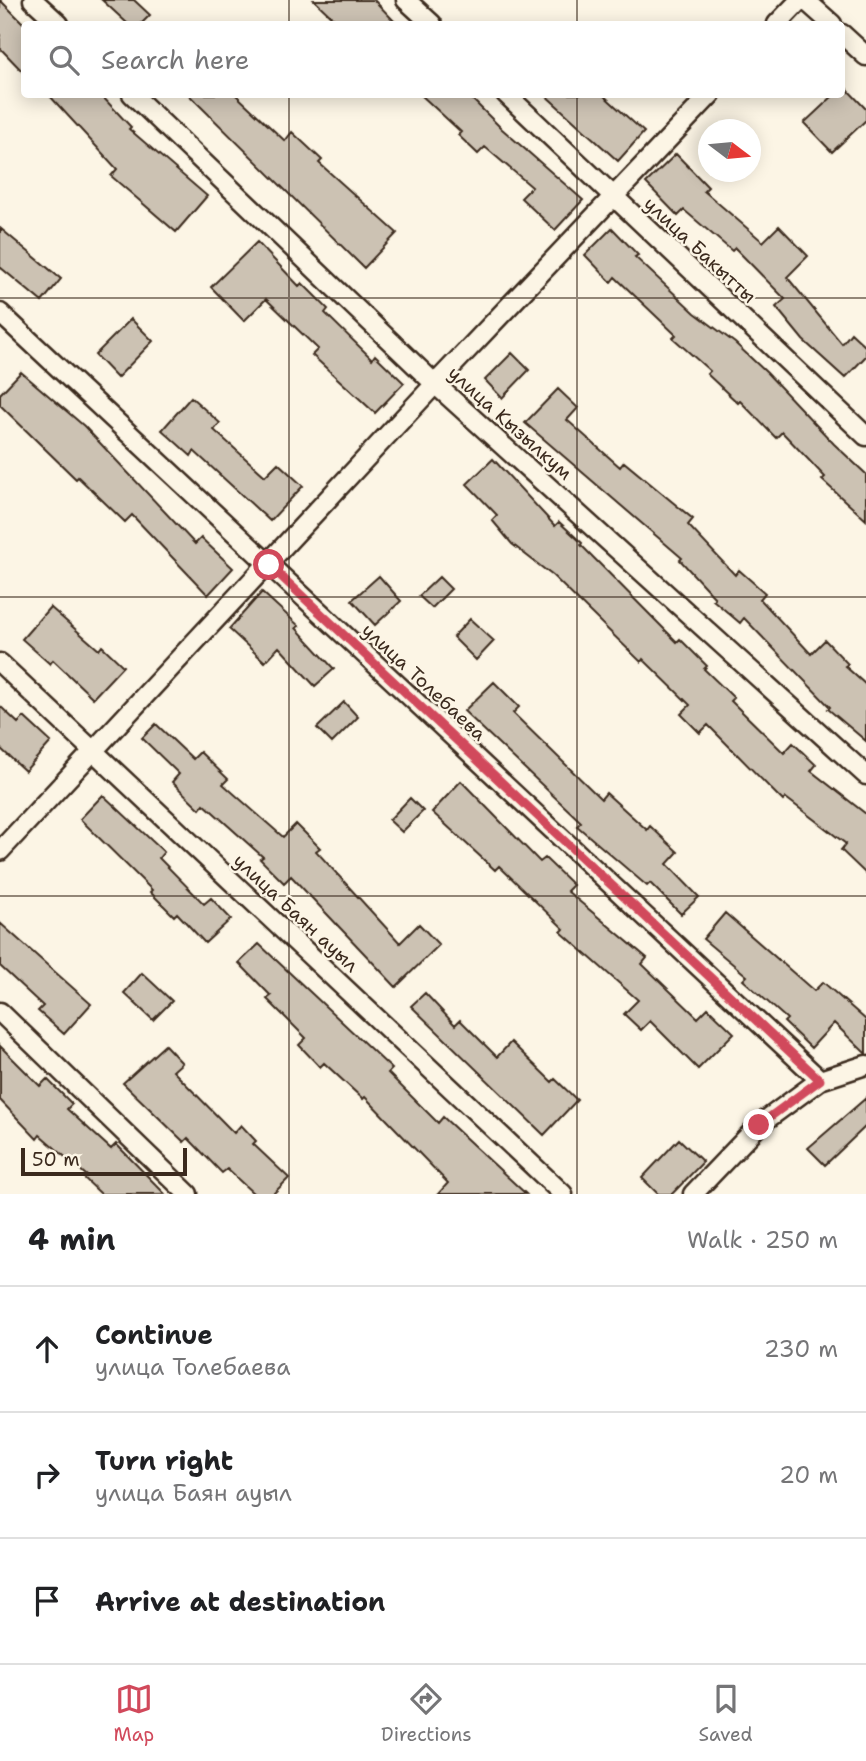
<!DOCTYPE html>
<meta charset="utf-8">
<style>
body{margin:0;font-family:"Shantell Sans",sans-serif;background:#f2f2f2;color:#202124}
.compass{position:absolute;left:698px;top:119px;width:63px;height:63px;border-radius:50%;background:#fff;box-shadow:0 4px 18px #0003;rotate:106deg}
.scale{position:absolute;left:21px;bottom:18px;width:166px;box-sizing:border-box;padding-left:7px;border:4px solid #3b2a1e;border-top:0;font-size:19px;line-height:24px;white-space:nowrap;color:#3b2a1e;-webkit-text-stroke:5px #fcf5e5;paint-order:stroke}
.stop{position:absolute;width:21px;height:21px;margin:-16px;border:5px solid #d1495b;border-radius:50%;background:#fff}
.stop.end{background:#d1495b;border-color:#fff;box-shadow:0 2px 7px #0008}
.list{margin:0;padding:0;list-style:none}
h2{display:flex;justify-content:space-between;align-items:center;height:91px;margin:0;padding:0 28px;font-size:30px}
h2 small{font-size:23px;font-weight:400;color:#757577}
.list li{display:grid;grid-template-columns:46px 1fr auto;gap:21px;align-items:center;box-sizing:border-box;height:126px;padding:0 28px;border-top:2px solid #e0e0e0}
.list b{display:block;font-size:26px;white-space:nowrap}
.list p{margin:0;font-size:23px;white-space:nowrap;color:#757577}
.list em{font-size:23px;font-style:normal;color:#757577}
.icon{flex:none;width:38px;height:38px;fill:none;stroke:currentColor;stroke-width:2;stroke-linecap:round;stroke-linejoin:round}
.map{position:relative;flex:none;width:866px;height:1194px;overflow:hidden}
.search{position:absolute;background:#fff;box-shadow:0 4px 18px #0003;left:21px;right:21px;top:21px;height:77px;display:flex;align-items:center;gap:18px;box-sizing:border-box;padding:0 24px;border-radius:7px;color:#757577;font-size:26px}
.sheet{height:469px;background:#fff}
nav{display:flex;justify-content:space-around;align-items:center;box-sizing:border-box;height:98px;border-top:2px solid #e0e0e0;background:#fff;font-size:19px;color:#757577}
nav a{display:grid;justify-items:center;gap:4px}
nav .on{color:#d1495b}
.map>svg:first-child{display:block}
.building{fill:#ccc2b3;stroke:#3b2a1e;stroke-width:2}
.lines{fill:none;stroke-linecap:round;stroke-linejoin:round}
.minor-casing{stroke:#3b2a1e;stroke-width:23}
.minor{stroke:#fcf5e5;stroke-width:18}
.route{stroke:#d1495b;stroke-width:9}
.grid{fill:none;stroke:#3b2a1e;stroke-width:2;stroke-opacity:0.55}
.labels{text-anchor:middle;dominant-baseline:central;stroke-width:5;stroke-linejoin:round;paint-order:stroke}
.street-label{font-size:19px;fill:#3b2a1e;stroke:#fcf5e5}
</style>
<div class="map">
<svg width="866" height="1194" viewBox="0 0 866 1194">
<rect width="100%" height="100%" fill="#fcf5e5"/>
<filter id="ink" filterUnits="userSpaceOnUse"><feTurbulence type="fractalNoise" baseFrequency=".0143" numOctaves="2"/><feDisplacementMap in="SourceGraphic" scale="14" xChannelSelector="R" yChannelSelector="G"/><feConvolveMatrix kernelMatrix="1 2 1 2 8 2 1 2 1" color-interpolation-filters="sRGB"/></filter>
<g filter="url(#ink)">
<path class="building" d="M0,0l24,24v49l-24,-25z
M102,0h32l16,15 -9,9h-13z
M314,0h60l23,24h-58z
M844,86l22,23v11l-34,32 -28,-29 31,-29h7z
M48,94h52l31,33 -2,2 78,67 -31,36 -65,-56 6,-7z
M188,94h47l50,47 7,-9 30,28 -3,3 78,70 -33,35z
M420,94h47l35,35 81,71 -28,30 -34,-32 11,-11 -47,-40 -7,7 -20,-19 3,-3z
M544,94h58l42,38 -26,29z
M676,154l32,33 -4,4 59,51 16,-16 29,30 -21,21 55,67 9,-11 15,14v9l-21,22 -42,-38 -27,-33 9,-8 -50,-51 -3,3 -48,-41 -6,6 -32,-33z
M0,228l61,51 -19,23 -42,-35z
M612,228l26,27 -3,2 60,56 40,30 32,30 67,71 32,30v46l-44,-40 3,-3 -43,-45 -6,6 -36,-37 -2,2 -31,-29 3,-3 -37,-33 3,-3 -61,-58 -4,5 -26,-27z
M257,242l42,44 3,-3 26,26 -3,4 47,46 3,-4 29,28 -29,30 -63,-58 6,-6 -52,-50 -22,22 -33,-34z
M131,319l22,22 -36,37 -22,-23z
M512,353l17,17 -27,28 -17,-18z
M21,372l63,54 111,118 6,-6 32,30 -25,27 -76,-80 -7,7 -47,-45 -2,2 -76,-74v-11z
M558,389l20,19 -11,12 53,47 4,-5 69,57 -5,6 47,50 4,-5 26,23 -5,6 51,55 14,-14 23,24 -3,2 21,19v56l-38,-32 2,-2 -86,-89 -4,5 -27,-23 2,-2 -35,-38 2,-2 -157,-135z
M191,397l29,26 -6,7 51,46 13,-13 25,23 -33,35 -76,-70 -3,5 -29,-26z
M493,459l62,67 4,-4 23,21 -1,2 96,97 3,-3 27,27 -3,3 30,29 -3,3 53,52 9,-10 23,22 -5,6 55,43v60l-25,-24 5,-6 -60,-46 -3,3 -75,-76 -8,8 -19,-19 9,-9 -47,-46 -2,3 -88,-86 -41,-32 -20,-24 5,-5 -30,-31z
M379,576l22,25 -26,24 -23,-25z
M439,577l12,12 -19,19 -13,-12z
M262,592l37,34 -3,2 38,41 -19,17 -36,-39 -14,15 -36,-33z
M50,607l49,43 3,-4 21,20 -30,32 -40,-38 -3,4 -28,-25z
M470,619l24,22 -18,19 -23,-23z
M494,682l25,25 -6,6 88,86 5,-6 41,37 3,-4 28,26 -11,12 32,33 -18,17 -31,-31 -3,3 -70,-60 4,-4 -117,-111z
M344,702l14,15 -26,26 -15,-15z
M0,706l18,17 6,-6 27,25 -26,29 -25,-23z
M156,724l37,35 7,-7 28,27 -5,5 60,53 13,-13 24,24 -4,3 84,92 19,-19 20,21 -43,42 -105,-111 -7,7 -24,-24 3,-2 -59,-53 -4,5 -28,-27 7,-8 -37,-36z
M461,781l79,81 5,-4 28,27 -6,6 80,67 -5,6 56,54 10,-10 26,25 -36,36 -48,-48 -9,9 -17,-16 14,-14 -77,-68 3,-3 -65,-63 -4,4 -63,-58z
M103,795l61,57 -5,6 45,46 7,-6 20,21 -26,24 -28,-30 -3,3 -24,-24 2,-2 -72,-71z
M410,798l13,13 -21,21 -13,-12z
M725,913l89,78 9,-9 43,38v34l-32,-31 -23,25 -27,-26 3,-3 -44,-39 4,-4 -44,-37z
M0,923l91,81 -27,30 -26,-23 5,-5 -43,-40z
M259,944l133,125 -4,4 50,50 5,-6 83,77h-88l10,-11 -83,-86 -2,2 -39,-36 -4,4 -21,-22 7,-7 -39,-39 4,-3 -32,-33z
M142,973l30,28 -19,19 -29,-27z
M425,993l30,32 5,-5 37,37 14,-15 41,40 3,-3 22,21 -33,35 -133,-129z
M165,1045l17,18 -9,8 61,62 7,-8 15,16 -3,3 36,34 -16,16h-19l-27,-25 -5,4 -34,-35 -4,4 -61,-59z
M0,1046l40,40 7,-7 25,25 -5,5 44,40 5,-5 49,50h-64l-17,-16 3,-2 -47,-41 -3,4 -37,-39z
M866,1098v28l-41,39 -17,-17z
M679,1139l24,23 -31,32h-14l-16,-16z"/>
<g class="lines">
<defs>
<path id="minor" d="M33,0l26,24
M406,0l26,24
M805,0l27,24
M777,24l23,-24
M842,34l24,22
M132,94l303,290 431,391
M506,94l360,342
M0,313l820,767
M0,663l563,531
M0,851l435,-467 276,-290
M0,1012l188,182
M693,1194l66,-69 61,-45 46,-15"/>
</defs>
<use href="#minor" class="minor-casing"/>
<use href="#minor" class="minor"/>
</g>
</g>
<g class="lines" filter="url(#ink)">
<path class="route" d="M269,565l551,515 -61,45"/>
</g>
<path class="grid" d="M289,0v24M577,0v24M289,94v1100M577,94v1100M0,298h866M0,597h866M0,896h866"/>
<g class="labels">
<g class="street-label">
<text transform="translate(700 250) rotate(43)">улица Бакытты</text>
<text transform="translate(510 423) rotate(42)">улица Кызылкум</text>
<text transform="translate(424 682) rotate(43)">улица Толебаева</text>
<text transform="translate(296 913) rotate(43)">улица Баян ауыл</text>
</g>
</g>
</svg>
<svg class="compass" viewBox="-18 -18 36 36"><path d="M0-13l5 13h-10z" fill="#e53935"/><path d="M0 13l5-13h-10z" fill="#757577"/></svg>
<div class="scale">50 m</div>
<div class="stop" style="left:269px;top:565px"></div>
<div class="stop end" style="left:759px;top:1125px"></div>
<div class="search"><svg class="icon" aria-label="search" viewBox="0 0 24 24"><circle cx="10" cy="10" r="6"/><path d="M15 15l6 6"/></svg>Search here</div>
</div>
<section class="sheet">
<h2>4 min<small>Walk · 250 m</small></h2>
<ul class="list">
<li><svg class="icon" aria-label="ahead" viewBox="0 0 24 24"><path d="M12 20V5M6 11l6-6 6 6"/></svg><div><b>Continue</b><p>улица Толебаева</p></div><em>230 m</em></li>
<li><svg class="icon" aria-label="right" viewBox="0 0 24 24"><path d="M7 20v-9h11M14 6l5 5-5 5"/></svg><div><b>Turn right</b><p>улица Баян ауыл</p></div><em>20 m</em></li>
<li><svg class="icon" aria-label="arrive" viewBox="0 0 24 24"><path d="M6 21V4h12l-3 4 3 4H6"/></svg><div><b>Arrive at destination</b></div></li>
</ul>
</section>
<nav>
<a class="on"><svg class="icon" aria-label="map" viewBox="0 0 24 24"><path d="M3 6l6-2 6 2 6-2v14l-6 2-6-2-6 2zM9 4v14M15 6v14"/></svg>Map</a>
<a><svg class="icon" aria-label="directions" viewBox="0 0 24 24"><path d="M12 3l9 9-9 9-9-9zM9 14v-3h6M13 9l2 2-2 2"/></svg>Directions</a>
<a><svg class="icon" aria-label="saved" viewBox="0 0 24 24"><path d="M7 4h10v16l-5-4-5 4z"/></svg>Saved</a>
</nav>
